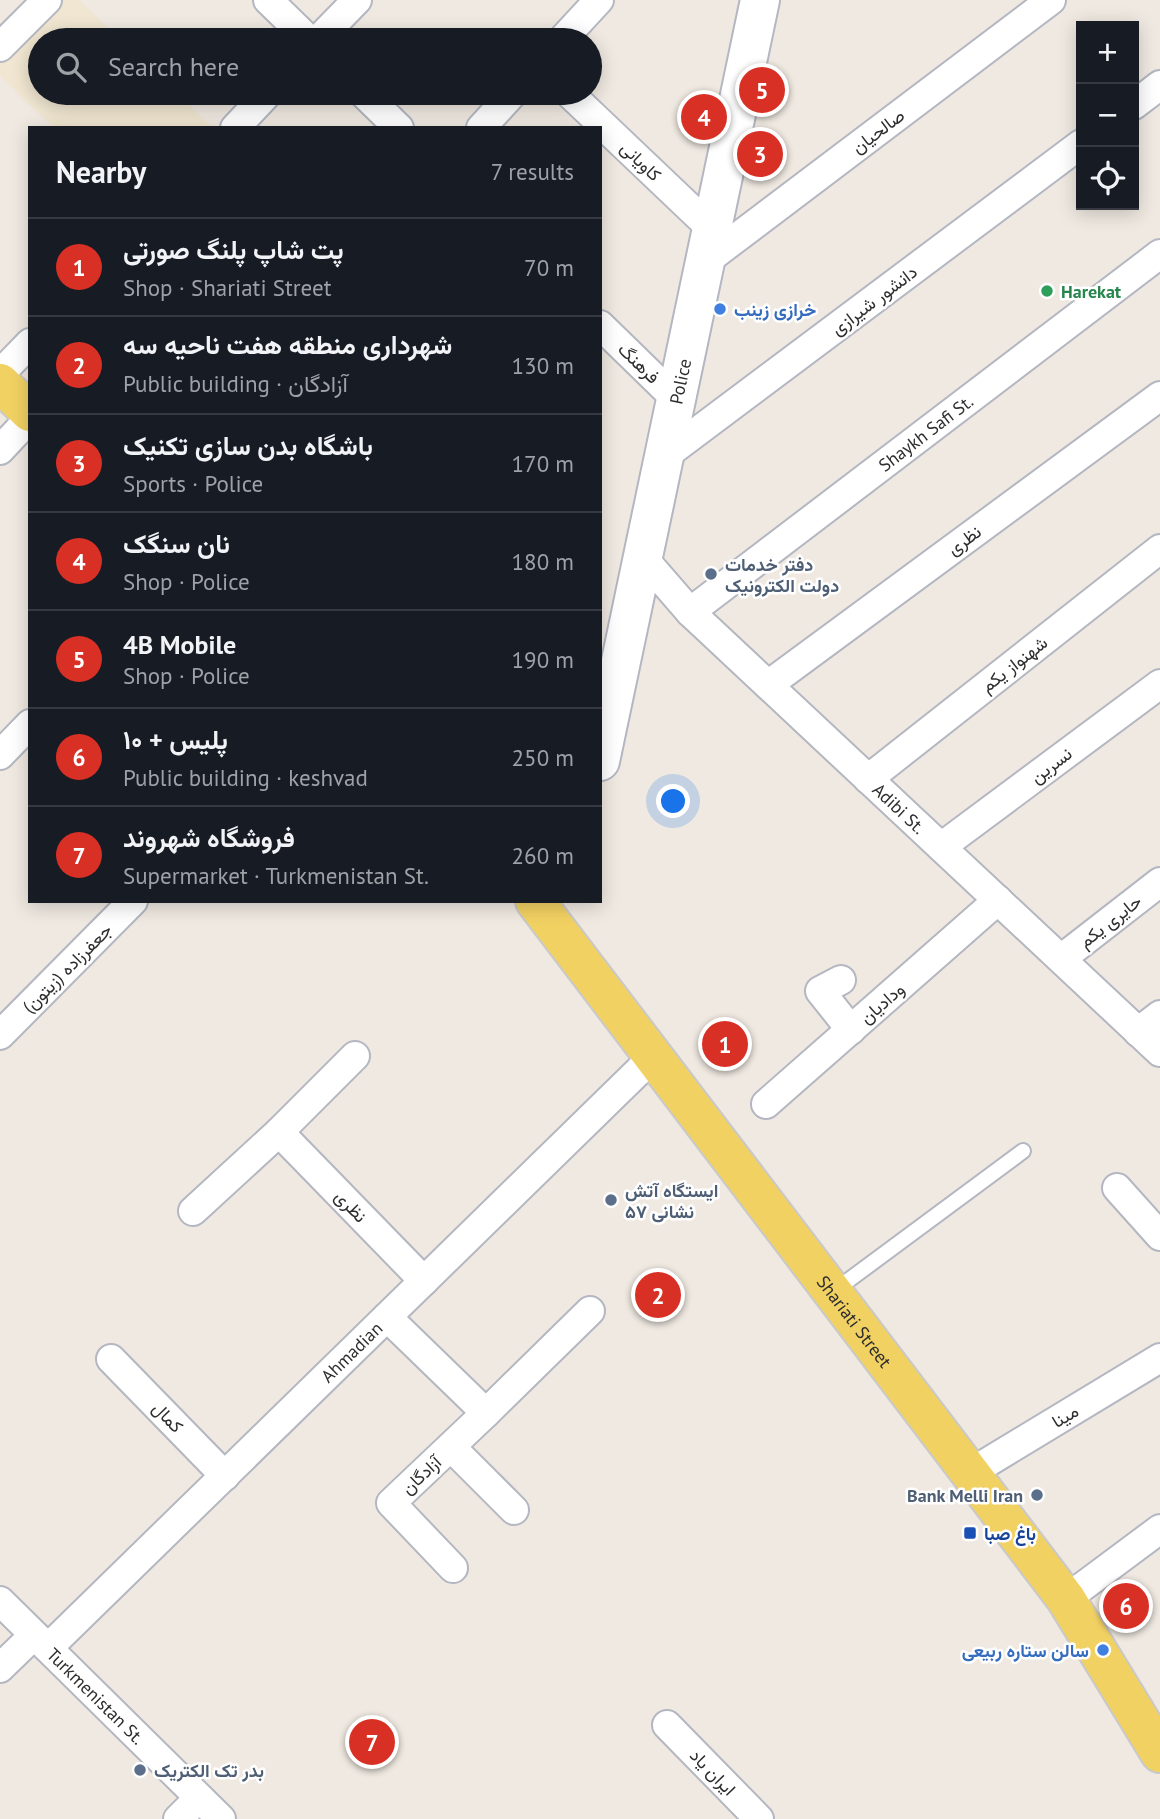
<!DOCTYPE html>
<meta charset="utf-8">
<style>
body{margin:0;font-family:"PT Sans",Vazirmatn,sans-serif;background:#242831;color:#f1f3f6}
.controls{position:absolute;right:21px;top:21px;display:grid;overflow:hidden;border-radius:0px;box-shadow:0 4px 18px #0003}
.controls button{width:63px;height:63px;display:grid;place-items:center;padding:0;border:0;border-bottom:2px solid #363941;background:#171b24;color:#f1f3f6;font:35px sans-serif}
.you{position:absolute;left:674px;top:802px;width:24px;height:24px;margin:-18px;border:5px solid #fff;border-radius:50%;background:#1a73e8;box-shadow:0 0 0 10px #1a73e833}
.badge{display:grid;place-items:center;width:46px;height:46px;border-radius:50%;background:#d93025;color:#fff;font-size:23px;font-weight:700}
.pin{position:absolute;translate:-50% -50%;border:4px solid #fff;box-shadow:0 2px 7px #0006}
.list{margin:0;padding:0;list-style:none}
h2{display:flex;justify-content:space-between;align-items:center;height:91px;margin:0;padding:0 28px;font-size:30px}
h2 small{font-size:23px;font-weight:400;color:#9ea1a6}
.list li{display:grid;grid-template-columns:46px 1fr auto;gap:21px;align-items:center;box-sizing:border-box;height:98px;padding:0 28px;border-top:2px solid #363941}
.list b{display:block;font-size:26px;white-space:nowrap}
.list p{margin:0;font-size:23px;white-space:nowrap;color:#9ea1a6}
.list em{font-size:23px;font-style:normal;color:#9ea1a6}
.icon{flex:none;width:38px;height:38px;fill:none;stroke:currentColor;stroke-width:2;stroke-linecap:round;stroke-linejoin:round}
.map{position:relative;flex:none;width:1160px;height:1819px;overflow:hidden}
.search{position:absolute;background:#171b24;box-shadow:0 4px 18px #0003;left:28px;top:28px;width:574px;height:77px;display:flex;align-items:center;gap:18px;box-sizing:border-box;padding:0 24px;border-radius:38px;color:#9ea1a6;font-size:26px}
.panel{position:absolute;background:#171b24;box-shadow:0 4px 18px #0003;left:28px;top:126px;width:574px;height:777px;border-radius:0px}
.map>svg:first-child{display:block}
.education{fill:#f0e6d1}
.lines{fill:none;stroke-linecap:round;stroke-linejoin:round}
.lane-casing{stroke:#b4b7c1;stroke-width:18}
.street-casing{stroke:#b4b7c1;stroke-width:32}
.secondary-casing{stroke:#b4b7c1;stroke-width:42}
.primary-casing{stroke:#c9c9c9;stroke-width:42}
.lane{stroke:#fff;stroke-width:14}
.street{stroke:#fff;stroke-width:28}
.secondary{stroke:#fff;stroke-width:38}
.primary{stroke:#f2d163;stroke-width:38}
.leisure-dot{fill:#2e9e5b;stroke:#fff;stroke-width:2.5}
.shop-dot{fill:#3f7fe0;stroke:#fff;stroke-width:2.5}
.service-dot{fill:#5c6f8a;stroke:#fff;stroke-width:2.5}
.transit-dot{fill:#1a4fb4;stroke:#fff;stroke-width:2.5}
.labels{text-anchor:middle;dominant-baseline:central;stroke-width:5;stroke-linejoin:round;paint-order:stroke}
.street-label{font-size:18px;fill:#2e2e2e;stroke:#fff}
.leisure-label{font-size:18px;font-weight:bold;fill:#27864d;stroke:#fff;text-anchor:start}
.shop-label{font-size:18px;font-weight:bold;fill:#366cbe;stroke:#fff;text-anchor:start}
.service-label{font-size:18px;font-weight:bold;fill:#4e5e75;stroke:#fff;text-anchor:start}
.transit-label{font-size:18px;font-weight:bold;fill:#164399;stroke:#fff;text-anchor:start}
</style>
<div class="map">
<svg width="1160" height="1819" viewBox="0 0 1160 1819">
<rect width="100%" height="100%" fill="#efe9e1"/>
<path class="education" d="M57,0h22l42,40h-81v53h136l35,33 -157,2 -54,-52v-17z"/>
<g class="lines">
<defs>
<path id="lane" d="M834,1291l189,-140"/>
<g id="street">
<path d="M268,0l41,40"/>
<path d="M318,40l39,-40"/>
<path d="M562,40l37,-40"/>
<path d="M0,47l47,-47"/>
<path d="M363,93l36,35"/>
<path d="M569,93l144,137"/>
<path d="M1134,105l26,-20"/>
<path d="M235,128l33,-35"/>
<path d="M481,128l32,-35"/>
<path d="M706,261l345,-261"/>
<path d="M600,325l78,76"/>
<path d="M0,374l30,-31"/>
<path d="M0,450l30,-32"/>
<path d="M666,455l415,-311"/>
<path id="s1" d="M644,559l46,53 470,440"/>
<path id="s2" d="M690,612l470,-358"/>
<path d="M768,685l392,-289"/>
<path d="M0,755l30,-31"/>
<path d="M868,779l292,-230"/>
<path d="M941,847l219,-163"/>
<path d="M1061,959l99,-77"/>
<path d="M841,980l-21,11 31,39"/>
<path d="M1138,1032l22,-17"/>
<path d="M0,1035l133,-134"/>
<path d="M766,1104l232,-204"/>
<path d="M279,1132l145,149"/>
<path d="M1117,1188l43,48"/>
<path d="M193,1211l86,-79 76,-76"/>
<path d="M387,1317l99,96"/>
<path d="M111,1359l114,117"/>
<path d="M451,1447l63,63"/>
<path d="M970,1473l190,-115"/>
<path d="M453,1568l-62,-65 95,-90 104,-102"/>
<path d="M1066,1599l94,-70"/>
<path id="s3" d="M0,1601l221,218"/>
<path id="s4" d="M48,1648l606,-592"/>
<path d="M0,1668l34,-33"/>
<path d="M667,1725l92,94"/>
<path d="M178,1819l21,-21"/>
</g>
<g id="secondary">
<path id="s5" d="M600,761l160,-761"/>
</g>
<g id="primary">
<path d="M0,383l30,29"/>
<path id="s6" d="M535,901l531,698 94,154"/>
</g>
</defs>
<use href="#lane" class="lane-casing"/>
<use href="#street" class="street-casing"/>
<use href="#secondary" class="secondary-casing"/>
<use href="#primary" class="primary-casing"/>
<use href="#lane" class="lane"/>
<use href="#street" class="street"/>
<use href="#secondary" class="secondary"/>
<use href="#primary" class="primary"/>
</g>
<circle class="leisure-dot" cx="1047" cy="291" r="7"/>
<g class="shop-dot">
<circle cx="720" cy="309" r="7"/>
<circle cx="1103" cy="1650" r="7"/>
</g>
<g class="service-dot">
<circle cx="711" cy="574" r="7"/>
<circle cx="611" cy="1200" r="7"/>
<circle cx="1037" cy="1495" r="7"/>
<circle cx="140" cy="1770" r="7"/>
</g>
<rect class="transit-dot" x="963" y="1526" width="14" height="14" rx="3.5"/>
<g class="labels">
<g class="street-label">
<text transform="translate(878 131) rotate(-37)">صالحیان</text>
<text transform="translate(641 161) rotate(44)">کاویانی</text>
<text transform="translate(874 300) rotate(-37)">دانشور شیرازی</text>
<text transform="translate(639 363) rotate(44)">فرهنگ</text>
<text stroke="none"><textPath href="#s5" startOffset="388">Police</textPath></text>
<text stroke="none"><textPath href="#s2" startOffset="296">Shaykh Safi St.</textPath></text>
<text transform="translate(964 540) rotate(-36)">نظری</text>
<text transform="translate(1014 664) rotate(-38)">شهنواز یکم</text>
<text transform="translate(1051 765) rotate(-37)">نسرین</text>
<text stroke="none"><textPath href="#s1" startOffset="357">Adibi St.</textPath></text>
<text transform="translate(1110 921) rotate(-38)">حایری یکم</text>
<text transform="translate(67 968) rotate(-45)">جعفرزاده (زیتون)</text>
<text transform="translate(882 1003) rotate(-41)">ودادیان</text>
<text transform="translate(351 1206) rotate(46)">نظری</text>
<text stroke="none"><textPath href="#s6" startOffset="528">Shariati Street</textPath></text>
<text stroke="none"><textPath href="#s4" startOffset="424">Ahmadian</textPath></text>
<text transform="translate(1065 1416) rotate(-31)">مینا</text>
<text transform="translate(168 1417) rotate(46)">کمال</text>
<text transform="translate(421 1475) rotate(-43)">آزادگان</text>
<text stroke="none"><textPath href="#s3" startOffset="135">Turkmenistan St.</textPath></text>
<text transform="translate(713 1772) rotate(46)">ایران یاد</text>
</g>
<g class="leisure-label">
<text x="1061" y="291">Harekat</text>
</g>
<g class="shop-label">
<text x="734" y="309">خرازی زینب</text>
<text x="1089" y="1650" text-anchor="end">سالن ستاره ربیعی</text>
</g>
<g class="service-label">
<text x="725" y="564">دفتر خدمات<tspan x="725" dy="21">دولت الکترونیک</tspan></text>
<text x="625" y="1190">ایستگاه آتش<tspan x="625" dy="21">نشانی ۵۷</tspan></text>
<text x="1023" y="1495" text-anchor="end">Bank Melli Iran</text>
<text x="154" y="1770">بدر تک الکتریک</text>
</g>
<g class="transit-label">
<text x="984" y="1533">باغ صبا</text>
</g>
</g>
</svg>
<div class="controls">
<button>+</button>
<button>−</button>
<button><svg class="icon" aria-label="locate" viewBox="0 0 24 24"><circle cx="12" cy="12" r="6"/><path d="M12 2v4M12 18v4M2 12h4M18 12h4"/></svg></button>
</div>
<div class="you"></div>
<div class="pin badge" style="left:725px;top:1044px">1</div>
<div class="pin badge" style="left:658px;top:1295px">2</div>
<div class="pin badge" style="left:760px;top:154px">3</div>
<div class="pin badge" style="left:704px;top:117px">4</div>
<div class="pin badge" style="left:762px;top:90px">5</div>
<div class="pin badge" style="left:1126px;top:1606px">6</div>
<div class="pin badge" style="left:372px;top:1742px">7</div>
<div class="search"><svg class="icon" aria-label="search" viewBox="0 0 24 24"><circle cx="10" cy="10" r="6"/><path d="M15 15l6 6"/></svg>Search here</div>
<section class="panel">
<h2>Nearby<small>7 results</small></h2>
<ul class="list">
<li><span class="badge">1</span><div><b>پت شاپ پلنگ صورتی</b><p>Shop · Shariati Street</p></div><em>70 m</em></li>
<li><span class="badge">2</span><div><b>شهرداری منطقه هفت ناحیه سه</b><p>Public building · آزادگان</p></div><em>130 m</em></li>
<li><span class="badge">3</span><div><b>باشگاه بدن سازی تکنیک</b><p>Sports · Police</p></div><em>170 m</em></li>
<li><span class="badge">4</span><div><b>نان سنگک</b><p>Shop · Police</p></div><em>180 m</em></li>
<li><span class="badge">5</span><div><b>4B Mobile</b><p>Shop · Police</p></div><em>190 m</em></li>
<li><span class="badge">6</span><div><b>پلیس + ۱۰</b><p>Public building · keshvad</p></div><em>250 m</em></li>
<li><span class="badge">7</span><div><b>فروشگاه شهروند</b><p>Supermarket · Turkmenistan St.</p></div><em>260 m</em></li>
</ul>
</section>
</div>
